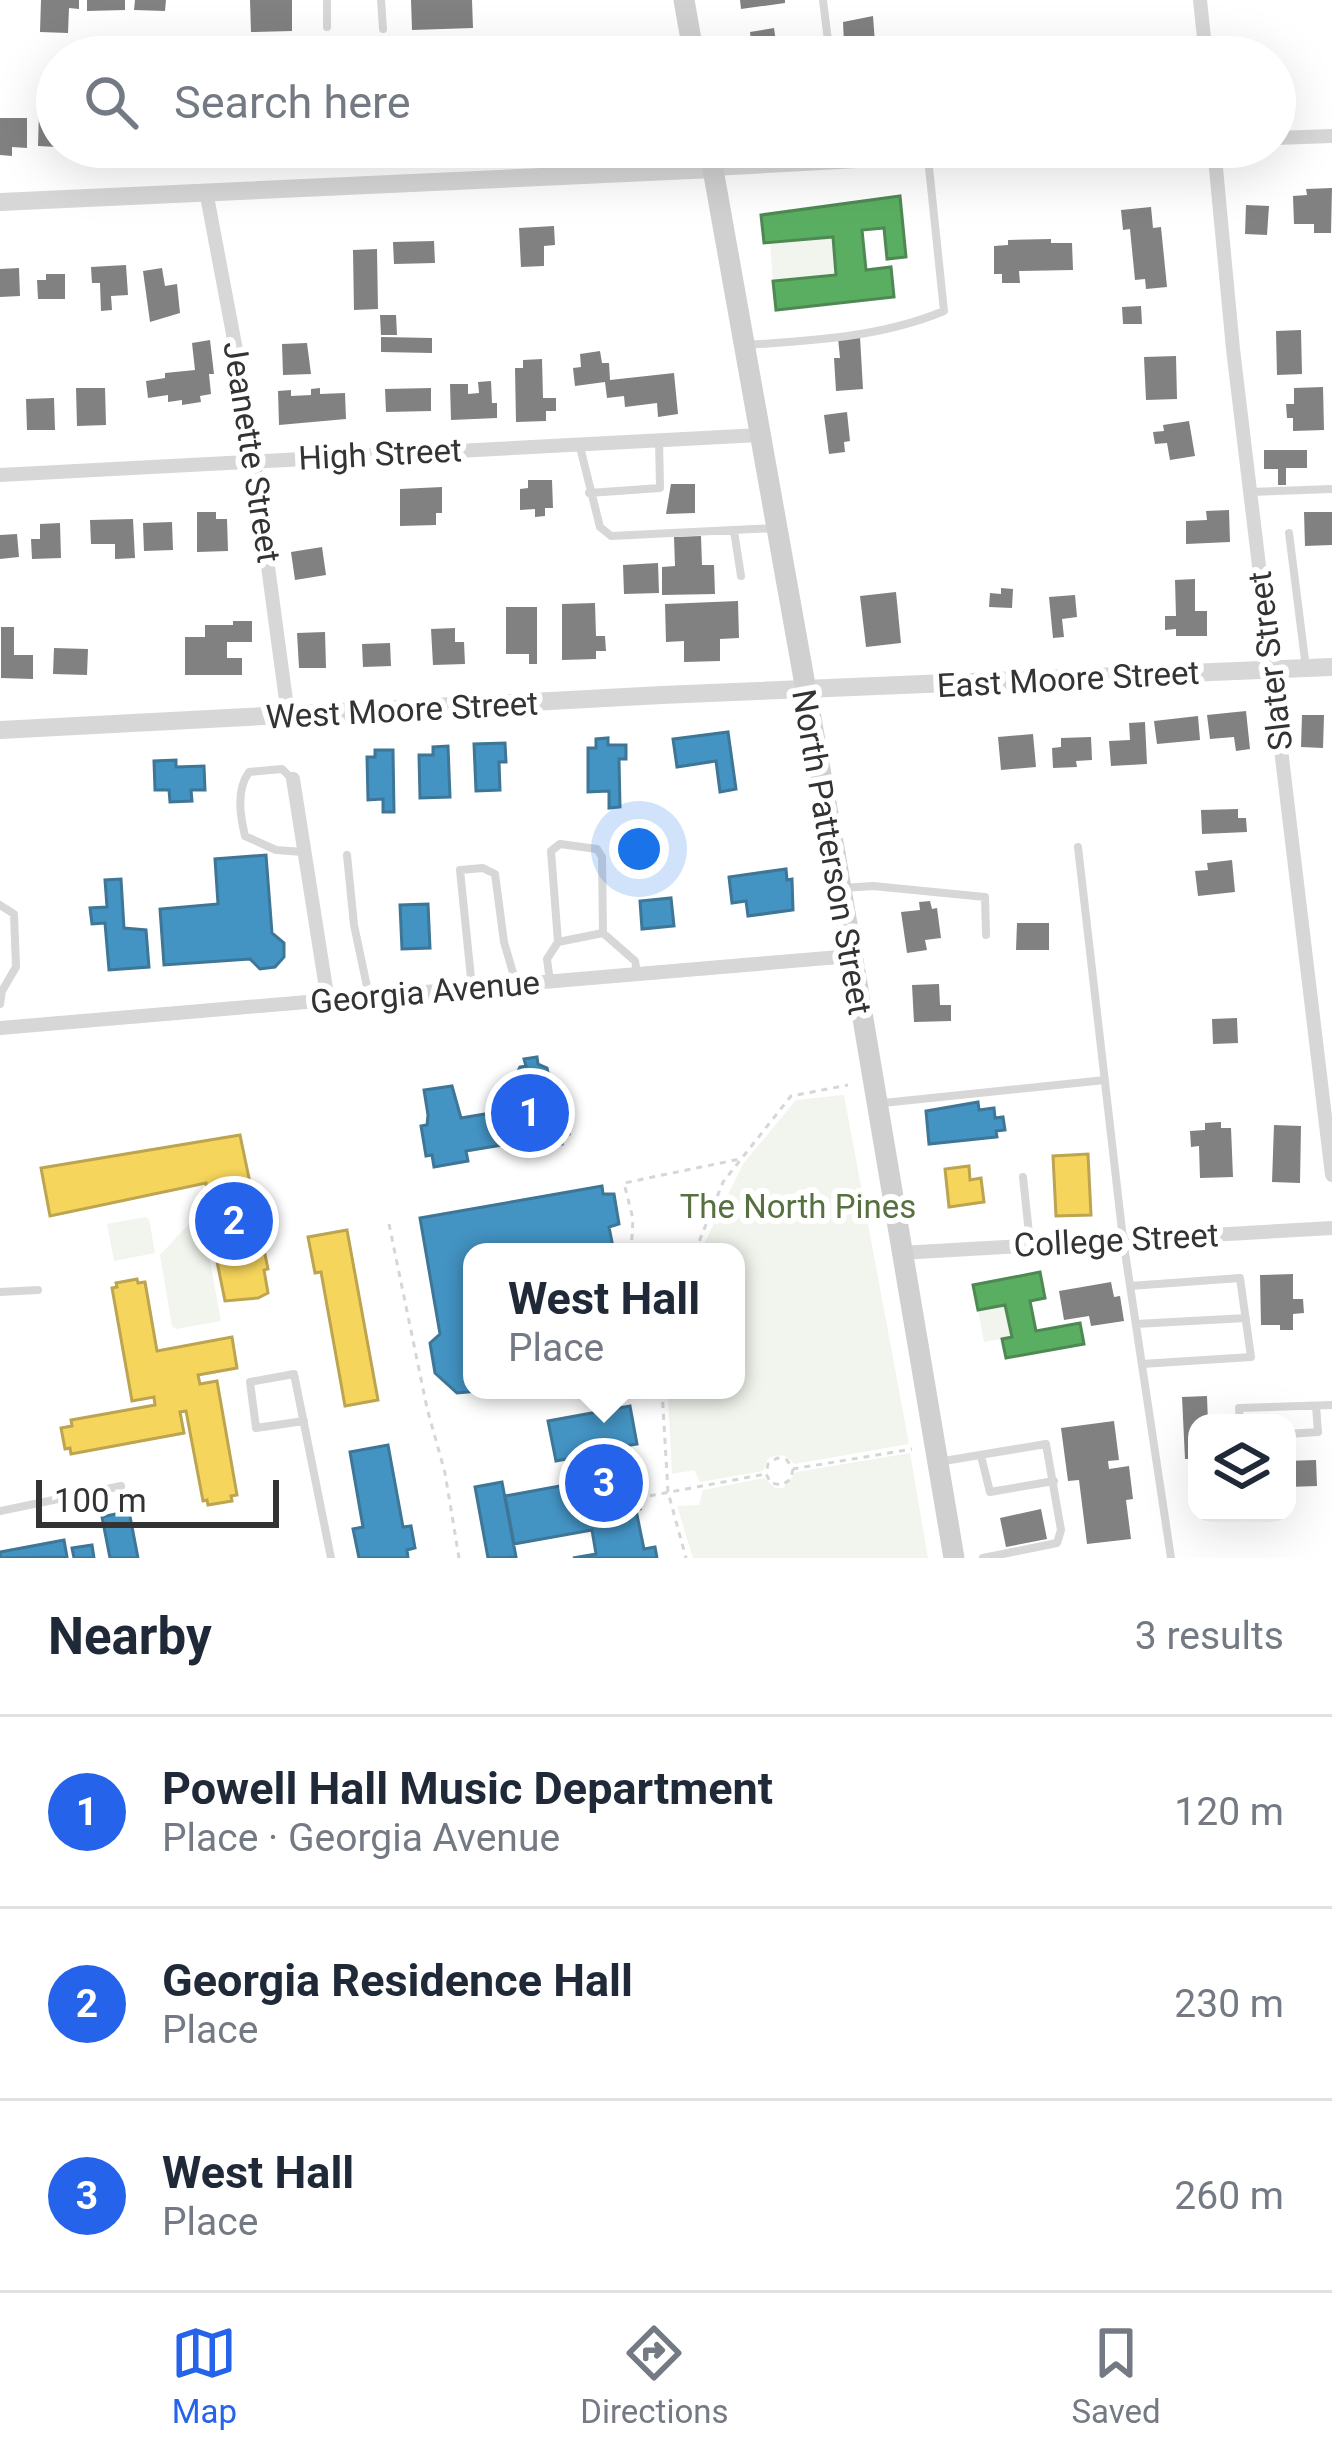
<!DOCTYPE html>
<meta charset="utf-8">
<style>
body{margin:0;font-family:Roboto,sans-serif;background:#f2f2f3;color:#1f2937}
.controls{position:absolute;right:36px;bottom:36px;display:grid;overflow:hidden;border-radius:24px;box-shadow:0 12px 48px #0002}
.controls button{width:108px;height:108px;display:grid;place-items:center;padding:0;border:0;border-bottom:3px solid #e0e1e3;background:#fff;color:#1f2937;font:60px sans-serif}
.scale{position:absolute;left:36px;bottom:30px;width:243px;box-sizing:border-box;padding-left:12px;border:6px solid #333;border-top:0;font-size:33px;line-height:42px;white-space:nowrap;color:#333;-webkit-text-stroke:9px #fff;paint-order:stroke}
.you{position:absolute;left:639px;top:849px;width:42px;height:42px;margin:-30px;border:9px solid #fff;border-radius:50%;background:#1a73e8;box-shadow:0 0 0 18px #1a73e833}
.badge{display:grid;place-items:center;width:78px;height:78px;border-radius:50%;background:#2563eb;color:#fff;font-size:39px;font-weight:700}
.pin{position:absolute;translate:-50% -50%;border:6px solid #fff;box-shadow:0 3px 12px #0006}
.popup{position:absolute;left:463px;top:1243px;width:282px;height:156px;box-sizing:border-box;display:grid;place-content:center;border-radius:24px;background:#fff;filter:drop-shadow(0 3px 9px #0005);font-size:39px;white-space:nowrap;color:#747a83}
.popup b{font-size:45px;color:#1f2937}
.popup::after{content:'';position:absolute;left:50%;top:100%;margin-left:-24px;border:24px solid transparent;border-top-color:#fff}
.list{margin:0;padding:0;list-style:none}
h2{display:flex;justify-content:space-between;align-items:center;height:156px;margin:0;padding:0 48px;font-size:51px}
h2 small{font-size:39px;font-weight:400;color:#747a83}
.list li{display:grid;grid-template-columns:78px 1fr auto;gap:36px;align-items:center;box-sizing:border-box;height:192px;padding:0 48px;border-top:3px solid #e0e1e3}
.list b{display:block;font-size:45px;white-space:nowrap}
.list p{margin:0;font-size:39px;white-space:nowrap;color:#747a83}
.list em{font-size:39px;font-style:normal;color:#747a83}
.icon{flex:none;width:66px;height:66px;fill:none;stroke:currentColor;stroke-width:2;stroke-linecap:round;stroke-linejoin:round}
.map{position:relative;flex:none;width:1332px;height:1558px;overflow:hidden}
.search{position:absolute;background:#fff;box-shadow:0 12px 48px #0002;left:36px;right:36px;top:36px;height:132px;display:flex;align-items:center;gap:30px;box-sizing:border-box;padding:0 42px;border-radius:66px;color:#747a83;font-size:45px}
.sheet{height:732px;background:#fff}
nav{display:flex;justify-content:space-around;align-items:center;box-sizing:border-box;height:168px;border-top:3px solid #e0e1e3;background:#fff;font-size:33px;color:#747a83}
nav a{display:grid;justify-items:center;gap:6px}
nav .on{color:#2563eb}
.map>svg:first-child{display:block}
.green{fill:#f1f5ed}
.homes{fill:#f6d55c;stroke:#bca450;stroke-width:3}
.schools{fill:#4393c3;stroke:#3e7698;stroke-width:3}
.public{fill:#5aae61;stroke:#4e8953;stroke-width:3}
.building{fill:#818181}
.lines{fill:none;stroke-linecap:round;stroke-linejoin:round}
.path{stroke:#d6d6d6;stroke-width:3;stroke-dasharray:6 6;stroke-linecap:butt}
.service{stroke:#d7d7d7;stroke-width:8}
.minor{stroke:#d7d7d7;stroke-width:14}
.tertiary{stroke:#d7d7d7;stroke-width:18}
.secondary{stroke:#d0d0d0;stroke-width:21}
.labels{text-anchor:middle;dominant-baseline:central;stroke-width:12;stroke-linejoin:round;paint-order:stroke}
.street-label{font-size:33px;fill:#333;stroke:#fff}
.park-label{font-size:33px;fill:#56703f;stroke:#fff}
</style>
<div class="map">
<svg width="1332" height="1558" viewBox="0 0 1332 1558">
<rect width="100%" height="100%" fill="#fff"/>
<path class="green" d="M833,237l3,38 -63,6 -3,-38z
M844,1095l65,349 -115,20c-6,-9 -16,-12 -26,-5l-5,12 -63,11 -6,-12 -22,4 -4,-77 8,-2v-5h60v-138h-36l43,-88 53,-64z
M201,1211l20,110 -45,8 -4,-3 -12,-71z
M145,1217l4,2 6,34 -41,8 -7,-37z
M1005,1305l7,32 -28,5 -6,-32z
M910,1453l18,105h-235l-16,-52 22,-1 4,-15 61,-12 11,10h8l13,-16z"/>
<path class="homes" d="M240,1135l28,134 -4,1 4,23 -10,5 -33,3 -14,-69 3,-1 -8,-48 -156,33 -9,-48z
M1088,1154l3,61 -35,1 -3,-60z
M969,1166l1,14 11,-2 3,24 -35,5 -4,-38z
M347,1230l31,170 -33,6 -24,-134 -6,1 -7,-36z
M137,1279l1,4 7,-1 12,69 75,-14 5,31 -39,7 2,9 17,-3 20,114 -6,1 1,5 -24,4 -1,-5 -4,1 -17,-90 -6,1 4,21 -113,21 -1,-6 -5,1 -4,-21 11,-2 -1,-6 84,-15 -1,-8 -22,4 -20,-113 5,-1 -1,-4z"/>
<path class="schools" d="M728,732l8,57 -16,3 -4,-31 -39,6 -4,-28z
M608,738v7h18v14h-7l1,48 -11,1v-17l-21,1v-44h8v-9z
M505,743l1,19h-7l1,28 -24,1 -2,-47z
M448,746l2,51 -30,1 -1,-43h14v-8z
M375,750h18l1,62h-11v-13l-15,1 -1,-43h8z
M176,760v7l28,-1 1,24h-14l1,11 -22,1 -1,-12h-14l-1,-29z
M266,855l6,78 12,10v14l-9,10 -15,2 -10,-10 -86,6 -4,-56 58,-5 -3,-45z
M786,869l1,11 5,-1 1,31 -45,6 -2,-15 -14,2 -3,-26z
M121,879l3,49 22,2 3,37 -40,3 -4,-47 -13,1 -2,-16 17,-1 -2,-27z
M671,898l3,28 -32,3 -2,-28z
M428,904l2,44 -28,1 -2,-44z
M537,1057l1,7 9,4 8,34 9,-1 5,33 -8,1 1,9 -33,5 -2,-8 -61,10 2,10 -34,6 -2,-12 -6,1 -5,-30 6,-1 1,-10 -4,-25 28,-4 9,32 60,-10 -4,-35 3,-6 6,-1 -2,-7z
M978,1102l1,8 15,-2 1,10 8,-1 2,13 -9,1 1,6 -68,7 -3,-33z
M602,1186l1,8h11l5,30 -10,3 5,25h-142v138h18l-33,3 -22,-20 -5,-30 10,-9 -20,-116z
M630,1406l7,38 -12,2 8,42 3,-1 4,22 -4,1 8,39 11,-2 2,11h-84l23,-4 -4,-24 -78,14 -9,-48 93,-17 -5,-25 -37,7 -8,-40z
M388,1445l15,82 8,-1 4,22 -8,2 1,8h-49l-6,-29 10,-2 -13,-75z
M502,1482l14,75 -28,1 -13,-71z
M129,1511l9,47h-28l-8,-41z
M64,1540l3,17 -67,1v-6z
M92,1545l2,13h-20l-2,-10z"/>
<path class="public" d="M900,196l6,61 -19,2 -3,-31 -22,2 4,40 25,-3 3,30 -118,13 -3,-29 63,-6 -3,-38 -69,6 -3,-28z
M1040,1272l5,26 -15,3 6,30 44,-8 4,21 -78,14 -4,-19 10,-2 -7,-32 -27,5 -5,-25z"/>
<path class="building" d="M41,0h38v9l-10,-1 -1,25 -28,-1z
M87,0h38v10l-38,1z
M135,0h31l-1,11 -31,-1z
M250,0h42v31l-41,1z
M411,0h61l1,28 -61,2z
M740,0h45v3l-44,6z
M873,16l2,27 -31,1 -1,-22z
M774,28l4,29h-25l-3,-25z
M1174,39l1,18h-41v-17z
M39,110h18v37l-19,-1z
M0,118h27v30l-15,-1v9l-12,-1z
M1332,188l-1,45h-17v-9h-20l-1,-28 14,-1 -1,-6z
M1246,205l23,1 -2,29 -22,-1z
M1151,207l2,21 8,-1 6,60 -21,2 -1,-10 -10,1 -5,-51 -7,1 -2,-20z
M554,226l1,19 -11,1v20l-23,1 -2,-39z
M1051,239v4h21l1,27 -54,1 1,12h-18v-9h-8v-28l14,-1v-5z
M434,241l1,22 -41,1 -1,-22z
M377,249l1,60 -24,1 -1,-60z
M126,265l2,30 -17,1 1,14 -11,1 -1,-28h-8l-1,-16z
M19,268l1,28 -20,1v-28z
M162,268l3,18 12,-2 3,29 -30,9 -7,-51z
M46,274h19v25h-27l-1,-19h9z
M1141,306l1,18h-19l-1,-17z
M380,315h16l1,20h-16z
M1301,330l1,44 -25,1 -1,-44z
M381,337l51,1v15l-51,-1z
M860,337l3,52 -27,2 -2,-33h6l-2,-20z
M210,340l4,34h-5l2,20 -11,2 1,6 -19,3v-5l-14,2v-7l-20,3 -2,-17 19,-3v-5l30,-3 -3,-27z
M307,343l4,31 -28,1 -1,-31z
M600,351l2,12h7l1,17 64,-7 4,41 -20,3 -1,-14 -32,4 -1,-11 -17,2 -2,-16 -30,4 -2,-18 8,-1 -1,-13z
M1176,356l1,43 -31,1 -2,-43z
M542,359l1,39h13v13h-10v10l-30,1 -1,-54h8v-8z
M491,381l1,22h5v15l-46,2 -1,-36h18v10l11,-1 -1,-11z
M1323,387l1,43 -31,1v-13h-6l-1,-14h8v-16z
M76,388h29l1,37 -29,1z
M320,388v6l25,-1 1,26 -67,6 -1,-34 13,-1v6l20,-1v-6z
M431,388v23l-45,1 -1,-23z
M54,398l1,32h-28l-1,-31z
M847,412l3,29 -6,1 1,10 -16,2 -5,-39z
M1189,421l6,35 -25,4 -3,-17 -12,1 -2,-12 11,-1 -1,-6z
M1264,450h43v18h-21v17h-8v-16h-14z
M528,480h24l1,28h-8v8l-10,1v-8l-15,1v-21l8,-1z
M671,484h24v29l-29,1z
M442,487v26h-6v12l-36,1v-37z
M1229,510l1,32 -44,2v-23l21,-1 -1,-9z
M197,512h19v7h11l1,32 -31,1z
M1304,512h28v33l-27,1z
M133,519l2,39 -20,1v-15h-24l-1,-24z
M172,522l1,28 -29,1 -1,-28z
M60,523l1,35 -29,1 -1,-20h9v-15z
M17,534l2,23 -19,2v-24z
M701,536l1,29h12l1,29 -53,1v-28l13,-1 -1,-29z
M322,547l4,28 -31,5 -4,-28z
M658,563l1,30 -35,1 -1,-29z
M1195,579v32h12v25h-31v-7l-11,1v-14h11l-1,-36z
M1001,588l12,1 -1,19 -23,-1 1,-14 11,1z
M896,592l5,51 -35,4 -6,-51z
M1075,595l2,22 -15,2 2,18 -11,1 -4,-41z
M738,601l1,37 -19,1v22l-36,1v-21l-18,1 -1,-38z
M595,603l1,33h9l1,15h-10v8l-34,1v-56z
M506,607h31v57h-8v-10h-23z
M233,621h19v21h-25v16h15v17h-57v-38h20v-12h28z
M1,627h13v28h19v24l-32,-1z
M455,628v14h9l1,22 -32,1 -2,-36z
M325,632l1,36h-27l-2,-35z
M390,643l1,23 -28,1 -1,-23z
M54,648l34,1 -1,26 -34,-1z
M1246,711l4,38 -14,2 -2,-14 -24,2 -3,-24z
M1302,715h22l-1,33 -22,-1z
M1198,716l2,24 -43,4 -3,-23z
M1145,722l2,42 -36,2 -2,-25 21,-1 -1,-17z
M1033,734l3,33 -35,3 -3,-33z
M1091,737l1,23 -16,1 1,6 -24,1 -1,-20 9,-1v-9z
M1238,809v9h8l1,14 -45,2 -1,-24z
M1232,860l3,32 -37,4 -3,-25 13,-1 -1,-7z
M930,901l2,8 5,-1 4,30 -16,2 2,10 -20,3 -6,-41 19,-2 -1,-8z
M1017,923h32v27h-33z
M939,984l1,21h11v16l-37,1 -2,-37z
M1237,1018l1,25 -25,1 -1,-25z
M1221,1122v6h10l2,49 -33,1 -1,-32 -8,1 -1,-16 15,-1v-7z
M1274,1125l27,1 -1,57 -28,-1z
M1293,1274v25h10l1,14 -11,1v16h-13v-5h-19l-1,-50z
M1111,1282l3,15 6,-1 4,25 -33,5 -2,-10 -25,4 -5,-29z
M1207,1396l1,27h-11v36h-12l-3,-62z
M1114,1421l5,39 -11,1 1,8 20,-3 4,33 -7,1 5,39 -44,5 -8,-64 -11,1 -7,-53z
M1316,1460l1,26 -30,1v-26z
M1041,1509l6,30 -41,8 -6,-29z"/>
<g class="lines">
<path class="path" d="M389,1224l38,184 18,65 14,85
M631,1252l2,-33 -9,-36 116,-24
M695,1252l28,-70 68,-86 57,-11
M662,1390l6,102 18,66
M793,1469l-2,10 -9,6 -11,-2 -5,-9 2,-10 9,-6 10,2 6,9 119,-20
M638,1498l128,-24"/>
<path class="service" d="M327,0v27
M381,0l2,29
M823,0l7,57
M582,147l3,28
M640,147l5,24
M745,345c66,-4 137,-8 199,-34l-16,-153
M580,447l20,80 11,9 164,-8
M1250,492l82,-3
M589,493l71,-5 -1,-48
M734,531l7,45
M1289,533l17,135
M291,778l-9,-9 -33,3c-13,18 -9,43 -4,64l31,14 27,2
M1078,847l45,392 48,319
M347,855l7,70 15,71
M842,888l31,-2 112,11 1,38
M0,905l14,9 2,53 -14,24 -2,13
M558,942l45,-9
M550,982l-3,-23 11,-17 -7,-91 9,-7 37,5 5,8 1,76 32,28 2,12
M472,988l-12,-118 23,-2 12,6 9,68 12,41
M883,1103l222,-23
M1023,1177l7,66
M1130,1286l110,-8 11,79 -109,7
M0,1292l38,-2
M1136,1324l110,-6
M304,1421l-48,7 -6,-46 44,-8 37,184
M1240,1423l-1,-15 93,-3
M1287,1434l31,-2 -2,-26
M981,1456l9,36 64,-11
M938,1462l108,-18 15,86 -4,13 -74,15
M0,1511l121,-25"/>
<path class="minor" d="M1200,0l6,57
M1275,138l57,-2
M1214,147l19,202 99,826
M713,169l398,-22
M206,191l40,212 42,312
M0,475l760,-40
M293,779l35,222
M0,1028l851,-72
M900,1253l432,-25"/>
<path class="tertiary" d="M0,202l713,-33
M0,730l662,-35 670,-28"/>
<path class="secondary" d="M684,0l10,57
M709,147l126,706 119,705"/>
</g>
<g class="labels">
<g class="street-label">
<text transform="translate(252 452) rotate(81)">Jeanette Street</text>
<text transform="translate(380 454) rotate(-3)">High Street</text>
<text transform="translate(1270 661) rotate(-97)">Slater Street</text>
<text transform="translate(1068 679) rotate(-3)">East Moore Street</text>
<text transform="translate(402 710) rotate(-3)">West Moore Street</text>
<text transform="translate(832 852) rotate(80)">North Patterson Street</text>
<text transform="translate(425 992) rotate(-5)">Georgia Avenue</text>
<text transform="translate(1116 1240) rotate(-3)">College Street</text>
</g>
<g class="park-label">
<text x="798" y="1206">The North Pines</text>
</g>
</g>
</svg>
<div class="controls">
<button><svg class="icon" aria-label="layers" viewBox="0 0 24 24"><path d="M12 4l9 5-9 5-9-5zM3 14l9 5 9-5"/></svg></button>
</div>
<div class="scale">100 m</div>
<div class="you"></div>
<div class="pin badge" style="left:530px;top:1113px">1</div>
<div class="pin badge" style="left:234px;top:1221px">2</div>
<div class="pin badge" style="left:604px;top:1483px">3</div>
<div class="popup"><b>West Hall</b>Place</div>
<div class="search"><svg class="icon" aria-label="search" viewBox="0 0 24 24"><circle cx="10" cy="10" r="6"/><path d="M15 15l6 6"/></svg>Search here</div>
</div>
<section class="sheet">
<h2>Nearby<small>3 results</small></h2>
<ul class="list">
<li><span class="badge">1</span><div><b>Powell Hall Music Department</b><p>Place · Georgia Avenue</p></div><em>120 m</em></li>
<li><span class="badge">2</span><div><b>Georgia Residence Hall</b><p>Place</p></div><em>230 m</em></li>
<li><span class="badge">3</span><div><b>West Hall</b><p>Place</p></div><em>260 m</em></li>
</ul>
</section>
<nav>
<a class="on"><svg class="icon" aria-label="map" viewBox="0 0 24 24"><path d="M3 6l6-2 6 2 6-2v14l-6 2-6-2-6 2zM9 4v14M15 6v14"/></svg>Map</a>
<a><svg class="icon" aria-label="directions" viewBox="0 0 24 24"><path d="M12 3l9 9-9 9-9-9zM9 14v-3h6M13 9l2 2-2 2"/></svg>Directions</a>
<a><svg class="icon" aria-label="saved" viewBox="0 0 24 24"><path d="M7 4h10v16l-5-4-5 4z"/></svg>Saved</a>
</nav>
